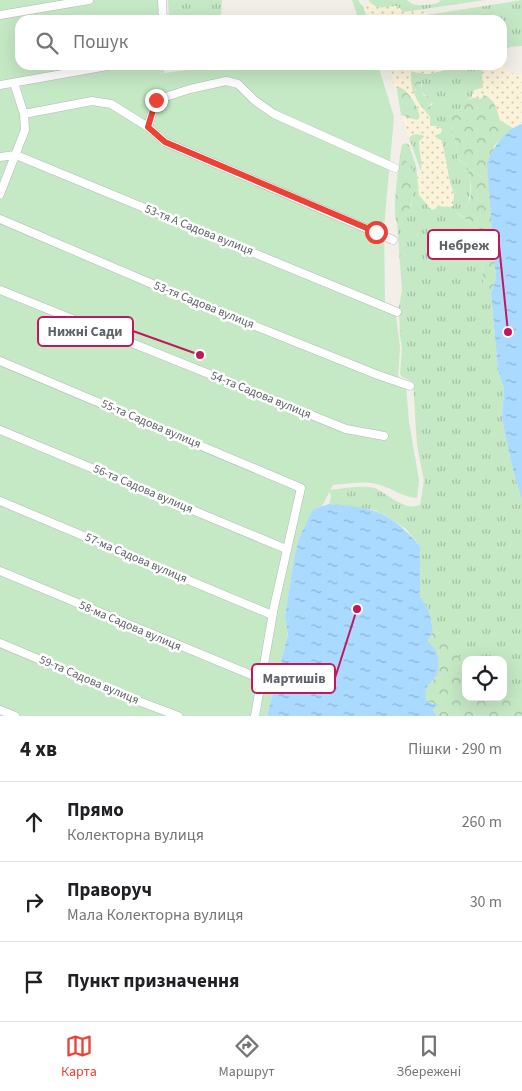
<!DOCTYPE html>
<html lang="uk">
<meta charset="utf-8">
<style>
body{margin:0;font-family:"Source Sans 3",sans-serif;background:#f6f6f6;color:#202124}
.controls{position:absolute;right:15px;bottom:15px;display:grid;overflow:hidden;border-radius:10px;box-shadow:0 5px 20px #0002}
.controls button{width:45px;height:45px;display:grid;place-items:center;padding:0;border:0;border-bottom:1px solid #e0e0e0;background:#fff;color:#202124;font:25px sans-serif}
.stop{position:absolute;width:15px;height:15px;margin:-11px;border:4px solid #ea4335;border-radius:50%;background:#fff}
.stop.end{background:#ea4335;border-color:#fff;box-shadow:0 1px 5px #0008}
.list{margin:0;padding:0;list-style:none}
h2{display:flex;justify-content:space-between;align-items:center;height:65px;margin:0;padding:0 20px;font-size:21px}
h2 small{font-size:16px;font-weight:400;color:#757577}
.list li{display:grid;grid-template-columns:32px 1fr auto;gap:15px;align-items:center;box-sizing:border-box;height:80px;padding:0 20px;border-top:1px solid #e0e0e0}
.list b{display:block;font-size:19px;white-space:nowrap}
.list p{margin:0;font-size:16px;white-space:nowrap;color:#757577}
.list em{font-size:16px;font-style:normal;color:#757577}
.icon{flex:none;width:28px;height:28px;fill:none;stroke:currentColor;stroke-width:2;stroke-linecap:round;stroke-linejoin:round}
.map{position:relative;flex:none;width:522px;height:716px;overflow:hidden}
.search{position:absolute;background:#fff;box-shadow:0 5px 20px #0002;left:15px;right:15px;top:15px;height:55px;display:flex;align-items:center;gap:12px;box-sizing:border-box;padding:0 18px;border-radius:15px;color:#757577;font-size:19px}
.sheet{height:305px;background:#fff}
nav{display:flex;justify-content:space-around;align-items:center;box-sizing:border-box;height:70px;border-top:1px solid #e0e0e0;background:#fff;font-size:14px;color:#757577}
nav a{display:grid;justify-items:center;gap:2px}
nav .on{color:#ea4335}
.map>svg:first-child{display:block}
.grass{fill:url(#grass-tufts)}
.forest{fill:url(#forest-crowns)}
.sand{fill:url(#sand-dots)}
.green{fill:#c5e8c5}
.water{fill:url(#water-ripples)}
.lines{fill:none;stroke-linecap:round;stroke-linejoin:round}
.minor-casing{stroke:#b5b8bc;stroke-width:9}
.minor{stroke:#fff;stroke-width:8}
.route{stroke:#ea4335;stroke-width:6}
.labels{text-anchor:middle;dominant-baseline:central;stroke-width:5;stroke-linejoin:round;paint-order:stroke}
.street-label{font-size:12px;fill:#5f6368;stroke:#fff}
.leader{fill:none;stroke:#c2185b;stroke-width:2}
.callout-dot{fill:#c2185b;stroke:#fff;stroke-width:2}
.callout{fill:#fff;stroke:#c2185b;stroke-width:2}
.callout-label{font-size:14px;text-anchor:middle;font-weight:bold;fill:#5f6368}
</style>
<div class="map">
<svg width="522" height="716" viewBox="0 0 522 716">
<defs>
<pattern id="grass-tufts" width="24" height="20" patternUnits="userSpaceOnUse" patternTransform="scale(1.25)"><rect width="24" height="20" fill="#c5e8c5"/><path d="M3 7l-1-3M5 7V3M7 7l1-3M15 17l-1-3M17 17v-4M19 17l1-3" fill="none" stroke="#a3c0a4"/></pattern>
<pattern id="forest-crowns" width="20" height="18" patternUnits="userSpaceOnUse" patternTransform="scale(1.25)"><rect width="20" height="18" fill="#c5e8c5"/><path d="M2 6a3 3 0 1 1 6 0M12 15a3 3 0 1 1 6 0" fill="none" stroke="#a3c0a4"/></pattern>
<pattern id="sand-dots" width="8" height="8" patternUnits="userSpaceOnUse" patternTransform="scale(1.25)"><rect width="8" height="8" fill="#fbf3d9"/><path d="M2 2h.1M6 6h.1" fill="none" stroke="#cec8b4" stroke-width="1.8" stroke-linecap="round"/></pattern>
<pattern id="water-ripples" width="26" height="14" patternUnits="userSpaceOnUse" patternTransform="scale(1.25)"><rect width="26" height="14" fill="#aadaff"/><path d="M2 4q2-2 4 0t4 0M15 11q2-2 4 0t4 0" fill="none" stroke="#8eb4d2"/></pattern>
</defs>
<rect width="100%" height="100%" fill="#f1efe8"/>
<path class="grass" d="M168,0h54l-1,14 -3,6h-49z
M352,0h6l5,7 6,13h-10z
M368,0h39c7,8 22,5 31,3l3,-3h45l-83,12c-9,-8 -15,-3 -26,-4z
M522,0v46l-12,1 -8,5v-32h-79l4,-5z
M469,65h7l6,6 1,17 -6,1 -5,6v2l-6,3c-3,6 -4,9 -10,11l-6,12 5,16 3,20c3,4 7,3 9,7 4,7 4,34 0,40 -3,3 -7,4 -10,7l19,15 4,6 4,55 4,4h3l7,77 6,19 -2,29 9,44 11,39v199l-25,-3h6v-37h-37v6l-25,-33 -8,-2c-2,-12 -4,-25 -13,-34v-51l-14,-17 -21,-14 -11,-5 -45,-6 2,-7 -2,-7c12,-1 37,-6 48,-1 13,7 28,22 43,16l4,-24 -7,-36 -4,-63 -11,-5 -2,-3 2,-26 -2,-12 -1,-29 3,-17 -5,-67 1,3c24,-22 12,-39 3,-65l-2,1 3,-17 4,-2 3,2 7,21 3,29 8,9 2,4 9,-3 13,2 3,-13 -4,-11 -8,-42 -7,-3 -2,-11 -3,-1v-9l-6,-7 9,-6 -12,-13 1,-8 -6,4 -2,7 -3,-6v-15l3,-1 14,2z
M416,134l9,2 -6,11 3,15 -1,9 -12,-33 3,-3z"/>
<path class="forest" d="M417,81h4v10l3,5 7,1 3,4 -10,9 -5,-5 -5,-11 2,-5 -1,-7z
M398,87c10,1 19,19 22,28l-2,5 -7,-1 -10,-4 -4,-25z
M485,95l11,9 4,16 13,8 -19,18 -2,80 4,53 -5,14h-3l-4,-4 -4,-56 -4,-5 -19,-16c3,-2 7,-3 10,-6 7,-10 3,-30 0,-41l-9,-6 -3,-20 -5,-16v-6l6,-6 4,-1 6,-10z
M404,160c18,9 7,49 1,64l-7,2c-7,-15 0,-47 1,-64z
M433,631l8,2 25,33v31h31l25,3v16h-86l-3,-8 5,-3 -12,-4c-4,-11 1,-16 9,-23l-7,-38z"/>
<path class="sand" d="M371,4c12,7 15,1 27,2l5,6 20,-2 4,5 -4,5 -55,-1 -5,-12z
M389,65h80l-41,9 -14,-2 -3,1c-1,21 7,29 19,44v9h6l6,3 -1,4 -7,3 8,5 8,42 4,11 -1,12 -10,1 -5,-2 -1,3 -5,2 -13,-15 -2,-23 5,-3 -3,-28 6,-5c-4,-3 -13,-3 -16,2l-8,-23 15,5 4,-2c-1,-11 -10,-25 -20,-31l-6,3 -2,-19z
M476,65h26l10,8 10,2v49l-9,4 -13,-8c-3,-11 -5,-20 -16,-25l-3,4 -9,-2 2,-7 9,-2 -1,-17z"/>
<path class="green" d="M0,0h162v20h-142v45h143l1,8 61,-8h153l16,52 -10,110 1,75 11,14 4,31 -2,32 8,7 3,36 10,58 -2,18c-14,-1 -24,-9 -37,-13 -15,-5 -32,-1 -47,0l-11,21 -9,3 -14,29 -5,21 -9,57 3,17 -21,83h-267z"/>
<path class="water" d="M522,124v377l-11,-39 -9,-44 2,-29 -6,-19 -7,-77 5,-14 -9,-116c6,-15 18,-34 35,-39z
M329,504c46,3 61,8 91,42v51c9,9 11,22 13,34l-5,9c1,4 5,6 7,9 3,6 4,15 3,20 -2,15 -18,15 -11,32l6,3h6l-6,5 3,7h-169l21,-82 -3,-18 9,-57 5,-21 14,-29z"/>
<g class="lines">
<defs>
<path id="minor" d="M162,0l1,20
M0,15l89,-15
M0,85l113,-20
M24,114l68,-13 19,3 37,23 17,15 228,98
M148,127l8,-27 34,-11 36,-8 12,3 16,16 20,14 121,54
M0,157l16,-2 381,157
M0,194l25,-64 -1,-16 -10,-31
M0,219l185,79 193,77 32,11
M0,290l346,139 38,7
M0,361l301,127 -27,119 -19,109
M0,430l286,119
M0,501l272,114
M0,571l261,108
M0,643l125,53 53,20
M0,710l15,6"/>
</defs>
<use href="#minor" class="minor-casing"/>
<use href="#minor" class="minor"/>
</g>
<g class="lines">
<path class="route" d="M156,100l-8,27 17,15 211,90"/>
</g>
<g class="labels">
<g class="street-label">
<text transform="translate(199 230) rotate(22)">53-тя А Садова вулиця</text>
<text transform="translate(204 305) rotate(22)">53-тя Садова вулиця</text>
<text transform="translate(261 395) rotate(22)">54-та Садова вулиця</text>
<text transform="translate(151 424) rotate(23)">55-та Садова вулиця</text>
<text transform="translate(143 489) rotate(23)">56-та Садова вулиця</text>
<text transform="translate(136 558) rotate(23)">57-ма Садова вулиця</text>
<text transform="translate(130 626) rotate(23)">58-ма Садова вулиця</text>
<text transform="translate(89 680) rotate(23)">59-та Садова вулиця</text>
</g>
</g>
<path class="leader" d="M508 332L499 245M200 355L133 331M357 609L335 678"/>
<g class="callout-dot">
<circle cx="508" cy="332" r="5"/>
<circle cx="200" cy="355" r="5"/>
<circle cx="357" cy="609" r="5"/>
</g>
<g class="callout">
<rect x="428" y="230" width="71" height="29" rx="5"/>
<rect x="38" y="317" width="95" height="29" rx="5"/>
<rect x="252" y="664" width="83" height="29" rx="5"/>
</g>
<g class="callout-label">
<text x="464" y="250">Небреж</text>
<text x="85" y="336">Нижні Сади</text>
<text x="294" y="683">Мартишів</text>
</g>
</svg>
<div class="controls">
<button><svg class="icon" aria-label="locate" viewBox="0 0 24 24"><circle cx="12" cy="12" r="6"/><path d="M12 2v4M12 18v4M2 12h4M18 12h4"/></svg></button>
</div>
<div class="stop" style="left:376px;top:232px"></div>
<div class="stop end" style="left:156px;top:100px"></div>
<div class="search"><svg class="icon" aria-label="search" viewBox="0 0 24 24"><circle cx="10" cy="10" r="6"/><path d="M15 15l6 6"/></svg>Пошук</div>
</div>
<section class="sheet">
<h2>4 хв<small>Пішки · 290 m</small></h2>
<ul class="list">
<li><svg class="icon" aria-label="ahead" viewBox="0 0 24 24"><path d="M12 20V5M6 11l6-6 6 6"/></svg><div><b>Прямо</b><p>Колекторна вулиця</p></div><em>260 m</em></li>
<li><svg class="icon" aria-label="right" viewBox="0 0 24 24"><path d="M7 20v-9h11M14 6l5 5-5 5"/></svg><div><b>Праворуч</b><p>Мала Колекторна вулиця</p></div><em>30 m</em></li>
<li><svg class="icon" aria-label="arrive" viewBox="0 0 24 24"><path d="M6 21V4h12l-3 4 3 4H6"/></svg><div><b>Пункт призначення</b></div></li>
</ul>
</section>
<nav>
<a class="on"><svg class="icon" aria-label="map" viewBox="0 0 24 24"><path d="M3 6l6-2 6 2 6-2v14l-6 2-6-2-6 2zM9 4v14M15 6v14"/></svg>Карта</a>
<a><svg class="icon" aria-label="directions" viewBox="0 0 24 24"><path d="M12 3l9 9-9 9-9-9zM9 14v-3h6M13 9l2 2-2 2"/></svg>Маршрут</a>
<a><svg class="icon" aria-label="saved" viewBox="0 0 24 24"><path d="M7 4h10v16l-5-4-5 4z"/></svg>Збережені</a>
</nav>
